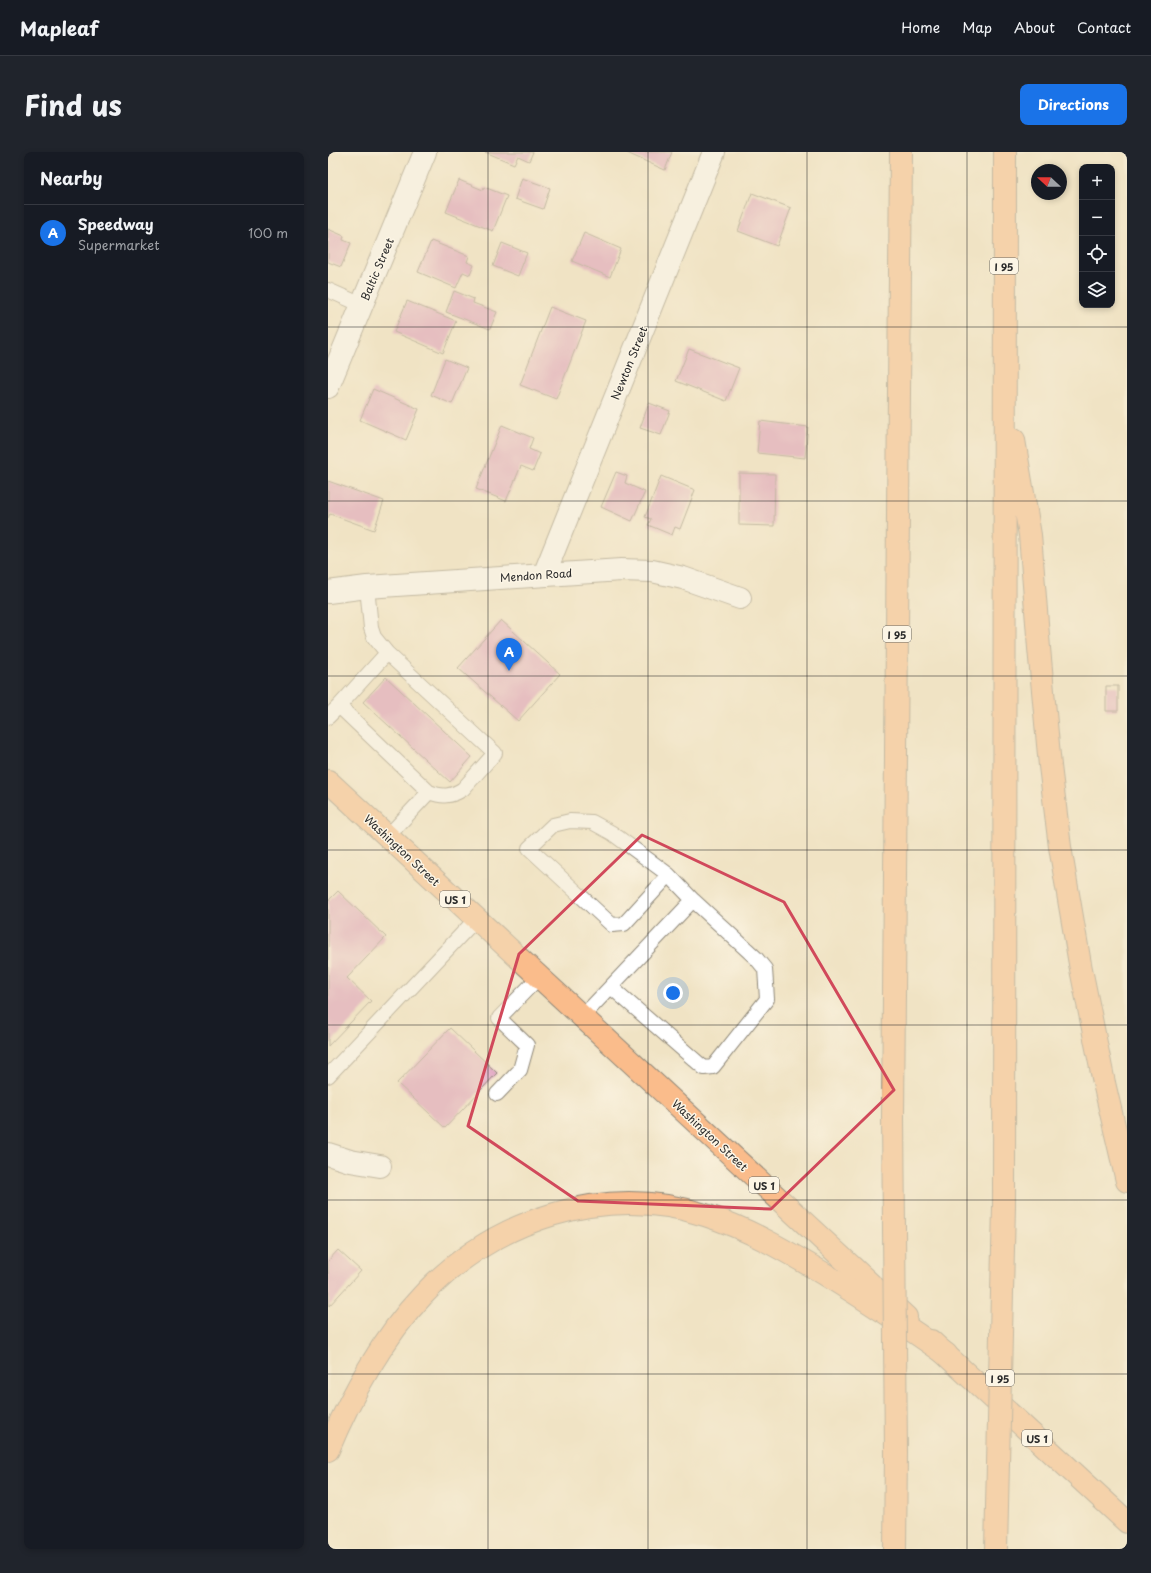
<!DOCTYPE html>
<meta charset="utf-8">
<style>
body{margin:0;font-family:"Playpen Sans",sans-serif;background:#20242c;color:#f1f3f6}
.controls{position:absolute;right:12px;top:12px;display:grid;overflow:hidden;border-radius:8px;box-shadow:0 2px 6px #0003}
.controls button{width:36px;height:36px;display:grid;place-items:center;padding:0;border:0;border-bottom:1px solid #363941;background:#171b24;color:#f1f3f6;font:20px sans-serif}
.compass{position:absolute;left:703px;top:12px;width:36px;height:36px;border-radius:50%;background:#171b24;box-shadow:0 2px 6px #0003;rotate:292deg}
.you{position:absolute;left:345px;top:841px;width:14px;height:14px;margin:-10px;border:3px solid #fff;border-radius:50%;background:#1a73e8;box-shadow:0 0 0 6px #1a73e833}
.badge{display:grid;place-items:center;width:26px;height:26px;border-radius:50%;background:#1a73e8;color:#fff;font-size:13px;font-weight:700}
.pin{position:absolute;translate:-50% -33px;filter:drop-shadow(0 1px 2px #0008)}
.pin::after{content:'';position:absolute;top:21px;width:14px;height:12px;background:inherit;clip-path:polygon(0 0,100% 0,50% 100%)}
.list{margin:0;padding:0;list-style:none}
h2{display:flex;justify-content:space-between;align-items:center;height:52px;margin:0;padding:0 16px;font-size:17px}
h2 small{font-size:13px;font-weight:400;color:#9ea1a6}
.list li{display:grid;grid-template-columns:26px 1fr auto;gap:12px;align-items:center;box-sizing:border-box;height:56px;padding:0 16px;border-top:1px solid #363941}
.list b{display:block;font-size:15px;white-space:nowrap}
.list p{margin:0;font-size:13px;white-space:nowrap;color:#9ea1a6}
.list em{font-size:13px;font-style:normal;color:#9ea1a6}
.icon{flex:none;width:22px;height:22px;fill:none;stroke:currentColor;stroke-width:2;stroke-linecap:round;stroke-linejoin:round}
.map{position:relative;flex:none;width:799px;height:1397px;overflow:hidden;border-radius:8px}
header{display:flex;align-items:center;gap:24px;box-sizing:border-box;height:56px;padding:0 20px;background:#171b24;border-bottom:1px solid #363941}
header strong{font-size:19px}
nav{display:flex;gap:22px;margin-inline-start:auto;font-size:14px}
.intro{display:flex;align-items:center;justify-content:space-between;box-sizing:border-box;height:96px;padding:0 24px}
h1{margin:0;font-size:28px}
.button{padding:10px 18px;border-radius:8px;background:#1a73e8;color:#fff;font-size:14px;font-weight:700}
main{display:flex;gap:24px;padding:0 24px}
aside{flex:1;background:#171b24;border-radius:8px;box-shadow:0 2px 6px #0003}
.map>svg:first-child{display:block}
.building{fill:#d990ba}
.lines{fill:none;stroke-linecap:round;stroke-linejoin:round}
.lane-casing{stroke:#8e8778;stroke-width:16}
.street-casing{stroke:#8e8778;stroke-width:24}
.primary-casing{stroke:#8e8778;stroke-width:24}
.highway-casing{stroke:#8e8778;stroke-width:24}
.lane{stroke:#fff;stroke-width:14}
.street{stroke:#fff;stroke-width:22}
.primary{stroke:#fabc8b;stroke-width:22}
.highway{stroke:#fabc8b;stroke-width:22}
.highway-bridge-casing{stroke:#8e8778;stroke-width:24;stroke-linecap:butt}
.highway-bridge{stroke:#fabc8b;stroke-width:22}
.marked{fill:none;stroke:#d1495b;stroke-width:3;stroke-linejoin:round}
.grid{fill:none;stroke:#2b2b2b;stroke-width:1;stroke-opacity:0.55}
.labels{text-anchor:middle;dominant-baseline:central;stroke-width:3;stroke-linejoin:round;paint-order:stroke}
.shield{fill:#fcf5e5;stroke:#6a6863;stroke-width:1}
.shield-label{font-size:10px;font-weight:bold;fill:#2b2b2b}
.street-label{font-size:11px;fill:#2b2b2b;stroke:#fcf5e5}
</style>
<header>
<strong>Mapleaf</strong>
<nav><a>Home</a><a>Map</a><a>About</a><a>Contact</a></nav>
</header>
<div class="intro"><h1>Find us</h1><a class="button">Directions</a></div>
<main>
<aside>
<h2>Nearby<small></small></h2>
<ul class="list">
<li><span class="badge">A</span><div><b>Speedway</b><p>Supermarket</p></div><em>100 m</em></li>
</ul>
</aside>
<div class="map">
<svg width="799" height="1397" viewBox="0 0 799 1397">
<rect width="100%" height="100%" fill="#fcf5e5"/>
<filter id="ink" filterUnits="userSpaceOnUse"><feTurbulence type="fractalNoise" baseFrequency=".025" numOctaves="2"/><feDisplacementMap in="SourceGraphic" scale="8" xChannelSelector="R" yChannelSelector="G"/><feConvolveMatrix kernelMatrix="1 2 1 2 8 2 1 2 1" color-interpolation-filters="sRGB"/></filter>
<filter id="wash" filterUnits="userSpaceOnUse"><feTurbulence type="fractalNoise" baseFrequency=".012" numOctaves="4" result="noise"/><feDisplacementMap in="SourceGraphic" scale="16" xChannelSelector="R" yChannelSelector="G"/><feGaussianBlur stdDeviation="0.9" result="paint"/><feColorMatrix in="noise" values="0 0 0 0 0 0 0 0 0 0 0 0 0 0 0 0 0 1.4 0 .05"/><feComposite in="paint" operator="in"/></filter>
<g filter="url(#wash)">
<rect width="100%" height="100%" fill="#f0e3c4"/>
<g id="blocks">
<path class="building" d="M157,0h48l-4,9 -11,-5 -4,8z
M300,0h44l-7,18 -38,-17z
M194,26l28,10 -7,21 -28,-10z
M131,28l24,10 1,-3 23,9 -14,35 -47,-19z
M424,41l39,15 -14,38 -39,-15z
M0,77l16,7 -1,4 8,3 -10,24 -13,-5z
M256,81l37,16 -11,28 -38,-16z
M103,89l38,15 -2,6 7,3 -4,10 -7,-3 -7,16 -38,-16z
M174,91l25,10 -9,23 -25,-10z
M126,139l20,8 -1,4 24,9 -7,17 -44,-17z
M79,149l49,20 -13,32 -49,-21z
M222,155l36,14 -30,78 -36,-14z
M361,197l50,19 -13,33 -50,-20z
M117,207l22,9 -15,36 -21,-9z
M45,237l46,20 -13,31 -46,-20z
M321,251l21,8 -9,24 -21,-7z
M432,269l48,6 -3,31 -48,-5z
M174,273l31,13 -4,11 11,5 -7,17 -12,-5 -15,35 -30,-12z
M288,320l11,4 -2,7 20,9 -13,29 -31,-14z
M411,321l36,1 -1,52 -35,-1z
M333,324l34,14 -15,39 -5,-2 -3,8 -24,-10 3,-6 -6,-2z
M0,329l56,20 -10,29 -44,-16 -2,4z
M173,468l59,54 -42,47 -60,-53z
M58,525l86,80 -22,25 -87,-80z
M778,534h12v25h-12z
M10,739l48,46 -39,41 24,23 -43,45v-145z
M122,876l47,45 -52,55 -48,-45z
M10,1098l23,21 -32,35 -1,-45z"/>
</g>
</g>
<g filter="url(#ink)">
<use href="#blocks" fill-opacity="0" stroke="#8e8778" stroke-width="1"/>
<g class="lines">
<defs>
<path id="lane" d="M0,138l34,15
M59,501l108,100 -32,36c-12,8 -21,8 -34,3
M11,554l48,-53 -13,-16 -3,-9 -4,-41
M0,565l11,-11 90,86 -41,44
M283,835l93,81 9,-1 54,-68 -2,-30 -9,-11 -63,-58
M254,865l111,-117 -24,-25 -45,49 -12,1 -83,-77 24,-23 17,-4 22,1 20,11 57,42
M0,924l148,-157
M169,942l23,-24 7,-25 -28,-27 40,-41"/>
<path id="street" d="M0,235l97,-235
M216,423l170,-423
M0,440l39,-5 254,-17 31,1 31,7 57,20
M0,1002l22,7 30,5"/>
<path id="primary" d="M0,629l578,536
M603,1189l196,181"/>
<path id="highway" d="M686,288l16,95 9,113 11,118 10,81 20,117 24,119 23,98
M565,964l8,-964
M676,1054l1,-1054
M0,1298c22,-53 55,-113 95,-155 71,-76 181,-112 282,-80 42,13 81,36 118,58 42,26 83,53 123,81
M567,1397l1,-96"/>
</defs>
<use href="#lane" class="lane-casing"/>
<use href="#street" class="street-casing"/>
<use href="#primary" class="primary-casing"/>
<use href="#highway" class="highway-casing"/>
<use href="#lane" class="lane"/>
<use href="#street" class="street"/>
<use href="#primary" class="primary"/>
<use href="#highway" class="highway"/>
<defs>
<path id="highway-bridge" d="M565,964l3,337
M668,1397l8,-343"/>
</defs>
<use href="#highway-bridge" class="highway-bridge-casing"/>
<use href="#highway-bridge" class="highway-bridge"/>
</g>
</g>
<path d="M0 0H799V1397H0ZM314,683l142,67 110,188 -123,119 -193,-8 -110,-75 51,-172z" fill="#f0e3c4" fill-opacity=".55" fill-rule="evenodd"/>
<path class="marked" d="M314,683l142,67 110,188 -123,119 -193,-8 -110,-75 51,-172z"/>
<path class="grid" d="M160,0v1397M320,0v1397M479,0v1397M639,0v1397M0,175h799M0,349h799M0,524h799M0,698h799M0,873h799M0,1048h799M0,1222h799"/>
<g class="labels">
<g class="shield">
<rect x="662" y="106" width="28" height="16" rx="3"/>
<rect x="555" y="474" width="28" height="16" rx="3"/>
<rect x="112" y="739" width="30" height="16" rx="3"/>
<rect x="421" y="1025" width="30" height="16" rx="3"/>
<rect x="658" y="1218" width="28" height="16" rx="3"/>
<rect x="694" y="1278" width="30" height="16" rx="3"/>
</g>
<g class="shield-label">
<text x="676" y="114">I 95</text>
<text x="569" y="482">I 95</text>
<text x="127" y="747">US 1</text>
<text x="436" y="1033">US 1</text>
<text x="672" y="1226">I 95</text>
<text x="709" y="1286">US 1</text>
</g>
<g class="street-label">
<text transform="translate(49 117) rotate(-67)">Baltic Street</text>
<text transform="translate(301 211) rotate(-68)">Newton Street</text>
<text transform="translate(208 423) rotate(-4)">Mendon Road</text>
<text transform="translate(74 698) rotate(43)">Washington Street</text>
<text transform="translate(382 983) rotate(43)">Washington Street</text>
</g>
</g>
</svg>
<div class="controls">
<button>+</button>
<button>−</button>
<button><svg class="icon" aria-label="locate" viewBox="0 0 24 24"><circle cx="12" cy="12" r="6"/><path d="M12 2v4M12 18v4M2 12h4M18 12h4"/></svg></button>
<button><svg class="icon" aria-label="layers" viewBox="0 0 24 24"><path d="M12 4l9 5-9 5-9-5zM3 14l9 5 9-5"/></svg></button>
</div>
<svg class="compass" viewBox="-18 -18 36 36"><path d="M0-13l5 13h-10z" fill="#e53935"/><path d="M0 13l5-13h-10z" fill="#9ea1a6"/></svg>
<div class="you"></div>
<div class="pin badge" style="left:181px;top:519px">A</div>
</div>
</main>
